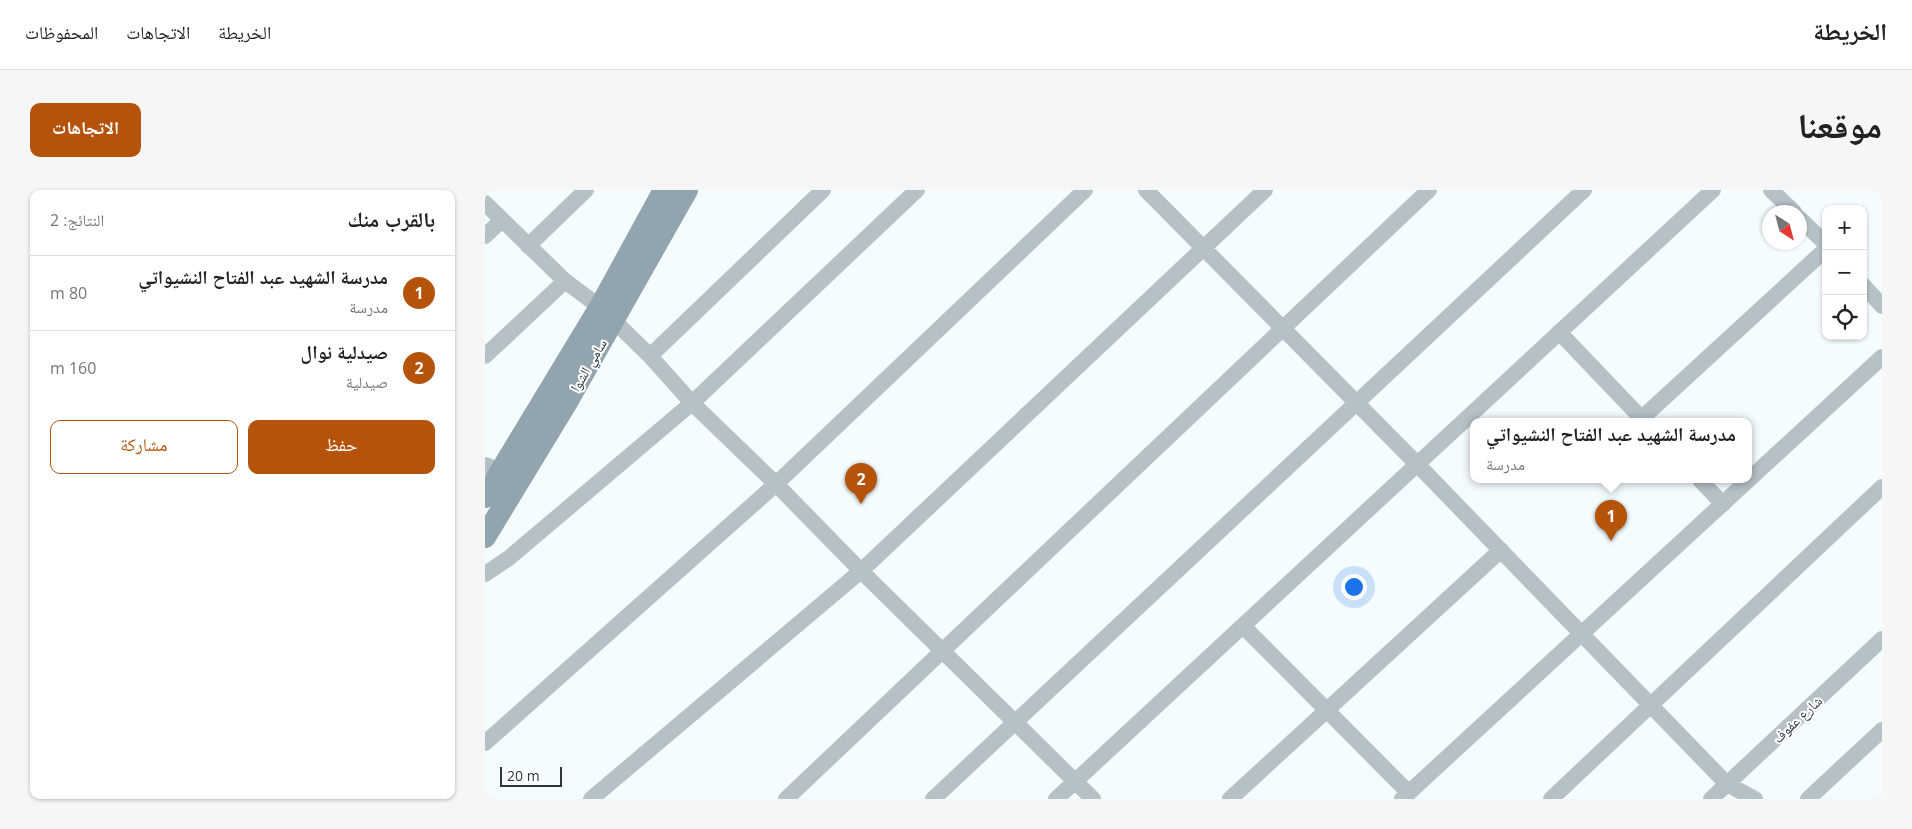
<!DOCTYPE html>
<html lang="ar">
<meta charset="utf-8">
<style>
body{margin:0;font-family:"Open Sans","Noto Naskh Arabic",sans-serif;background:#f6f6f6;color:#222;direction:rtl}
.controls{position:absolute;right:15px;top:15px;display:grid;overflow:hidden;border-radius:10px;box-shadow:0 1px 4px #0004}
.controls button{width:45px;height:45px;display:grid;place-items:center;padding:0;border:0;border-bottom:1px solid #e0e0e0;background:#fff;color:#222;font:25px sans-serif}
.compass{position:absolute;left:1277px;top:15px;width:45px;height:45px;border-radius:50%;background:#fff;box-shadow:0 1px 4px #0004;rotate:144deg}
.scale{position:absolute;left:15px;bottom:12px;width:62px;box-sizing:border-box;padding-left:5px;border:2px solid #2a383a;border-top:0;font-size:14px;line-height:18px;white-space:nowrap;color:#2a383a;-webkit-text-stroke:4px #fff;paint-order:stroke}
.you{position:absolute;left:868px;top:396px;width:18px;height:18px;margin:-12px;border:4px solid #fff;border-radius:50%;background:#1a73e8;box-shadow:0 0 0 8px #1a73e833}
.badge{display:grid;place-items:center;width:32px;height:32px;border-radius:50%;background:#b45309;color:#fff;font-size:16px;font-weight:700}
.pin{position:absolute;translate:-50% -41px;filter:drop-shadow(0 1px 2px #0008)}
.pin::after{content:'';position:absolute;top:26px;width:18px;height:15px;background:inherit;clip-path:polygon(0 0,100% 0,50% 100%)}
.popup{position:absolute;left:985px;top:228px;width:282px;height:65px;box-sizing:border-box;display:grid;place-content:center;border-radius:10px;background:#fff;filter:drop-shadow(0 1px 4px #0005);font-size:16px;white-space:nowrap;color:#767676}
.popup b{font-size:19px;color:#222}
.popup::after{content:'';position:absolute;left:50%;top:100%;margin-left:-10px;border:10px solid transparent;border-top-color:#fff}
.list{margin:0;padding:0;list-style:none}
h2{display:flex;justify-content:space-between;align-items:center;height:65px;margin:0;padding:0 20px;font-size:21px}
h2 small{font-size:16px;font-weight:400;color:#767676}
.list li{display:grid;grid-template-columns:32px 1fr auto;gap:15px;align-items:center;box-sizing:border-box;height:75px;padding:0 20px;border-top:1px solid #e0e0e0}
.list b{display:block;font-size:19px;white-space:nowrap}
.list p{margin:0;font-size:16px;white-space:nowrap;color:#767676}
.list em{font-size:16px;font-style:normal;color:#767676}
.actions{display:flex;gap:10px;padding:15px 20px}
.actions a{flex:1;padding:11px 0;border:1px solid #b45309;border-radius:10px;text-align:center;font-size:18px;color:#b45309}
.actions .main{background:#b45309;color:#fff}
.icon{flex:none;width:28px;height:28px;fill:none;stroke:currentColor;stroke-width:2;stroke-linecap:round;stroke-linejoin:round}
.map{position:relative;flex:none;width:1397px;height:609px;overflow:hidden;direction:ltr;border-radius:10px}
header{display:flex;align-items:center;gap:30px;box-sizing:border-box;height:70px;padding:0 25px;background:#fff;border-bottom:1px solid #e0e0e0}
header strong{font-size:24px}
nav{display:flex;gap:28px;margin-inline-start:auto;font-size:18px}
.intro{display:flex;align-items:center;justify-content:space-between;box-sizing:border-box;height:120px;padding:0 30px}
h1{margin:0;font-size:35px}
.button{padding:12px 22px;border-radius:10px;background:#b45309;color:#fff;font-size:18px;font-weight:700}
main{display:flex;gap:30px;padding:0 30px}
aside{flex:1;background:#fff;border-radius:10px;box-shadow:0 1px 4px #0004}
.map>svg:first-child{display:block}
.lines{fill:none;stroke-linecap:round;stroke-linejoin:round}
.street{stroke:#b5c0c7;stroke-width:16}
.secondary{stroke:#92a4ae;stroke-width:22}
.labels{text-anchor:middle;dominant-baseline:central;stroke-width:4;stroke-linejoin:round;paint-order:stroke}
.street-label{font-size:14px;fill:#2a383a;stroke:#fff}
</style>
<header>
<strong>الخريطة</strong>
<nav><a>الخريطة</a><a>الاتجاهات</a><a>المحفوظات</a></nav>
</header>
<div class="intro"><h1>موقعنا</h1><a class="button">الاتجاهات</a></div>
<main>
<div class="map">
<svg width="1397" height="609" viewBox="0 0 1397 609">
<rect width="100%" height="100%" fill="#f5fcfd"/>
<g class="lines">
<path class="street" d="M661,0l271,274 310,320 28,15
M1286,0l23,22
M0,13l80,78 35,26 50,49 173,-166
M1314,28l27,26
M0,46l17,-16
M43,56l58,-56
M1378,95l19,21
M1074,142l86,90
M0,166l80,-75
M165,166l42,47 84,81 85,87 232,228
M1156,229l185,-170
M0,275l16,6
M1215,290l23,24
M0,384l24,-16 183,-155 225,-213
M758,436l166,167
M0,553l291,-259 309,-294
M106,609l270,-228 404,-381
M301,609l643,-609
M448,609l651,-609
M571,609l657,-609
M745,609l271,-249
M917,609l480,-442
M1066,609l331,-312
M1226,609l171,-160
M1323,609l74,-69"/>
<path class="secondary" d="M0,307l115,-190 64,-117
M0,347l82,-135 120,-212"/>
</g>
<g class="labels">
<g class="street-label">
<text transform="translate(103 175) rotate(-60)">سامي الشوا</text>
<text transform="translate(1312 529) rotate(-43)">شارع عفوف</text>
</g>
</g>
</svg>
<div class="controls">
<button>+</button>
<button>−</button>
<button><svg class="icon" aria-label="locate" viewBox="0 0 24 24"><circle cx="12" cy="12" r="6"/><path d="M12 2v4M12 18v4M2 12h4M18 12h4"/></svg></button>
</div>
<svg class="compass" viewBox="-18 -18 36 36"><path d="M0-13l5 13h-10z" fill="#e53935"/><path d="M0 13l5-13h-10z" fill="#767676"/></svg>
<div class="scale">20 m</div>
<div class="you"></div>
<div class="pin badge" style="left:1126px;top:351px">1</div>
<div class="popup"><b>مدرسة الشهيد عبد الفتاح النشيواتي</b>مدرسة</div>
<div class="pin badge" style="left:376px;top:314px">2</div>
</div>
<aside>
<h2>بالقرب منك<small>النتائج: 2</small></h2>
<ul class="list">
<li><span class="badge">1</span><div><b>مدرسة الشهيد عبد الفتاح النشيواتي</b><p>مدرسة</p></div><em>80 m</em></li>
<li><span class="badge">2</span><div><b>صيدلية نوال</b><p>صيدلية</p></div><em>160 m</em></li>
</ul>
<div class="actions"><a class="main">حفظ</a><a>مشاركة</a></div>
</aside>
</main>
